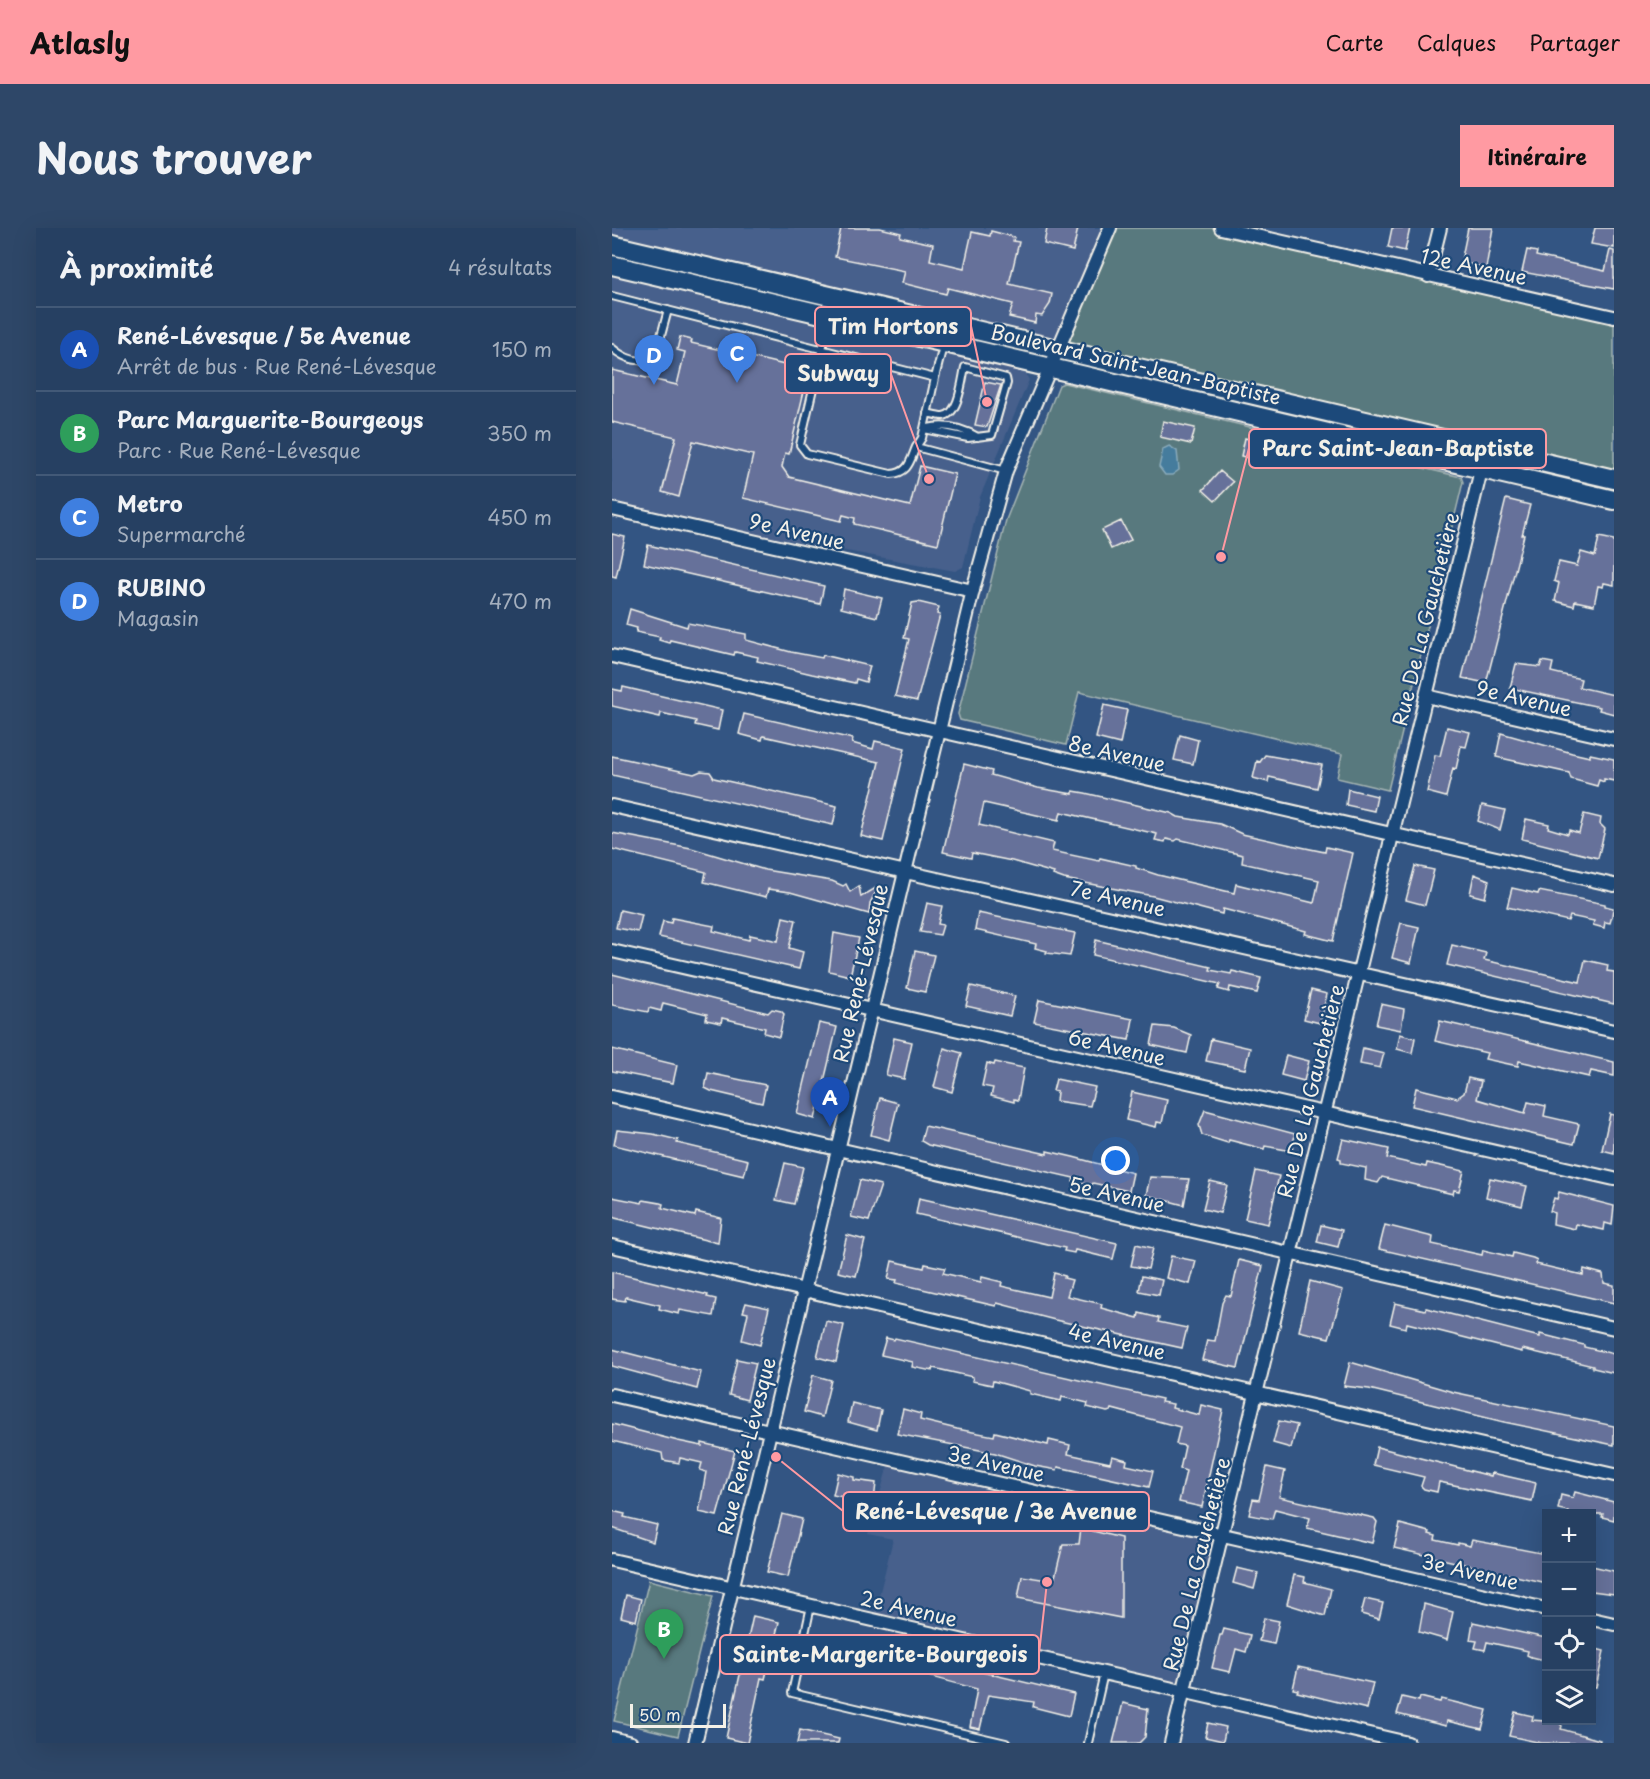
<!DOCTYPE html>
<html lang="fr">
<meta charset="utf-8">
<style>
body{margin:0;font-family:"Playpen Sans",sans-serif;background:#2e4768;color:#f1f3f6}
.controls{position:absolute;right:18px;bottom:18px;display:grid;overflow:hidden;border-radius:0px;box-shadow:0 6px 24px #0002}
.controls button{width:54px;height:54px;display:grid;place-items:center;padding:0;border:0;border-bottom:2px solid #425977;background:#264062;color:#f1f3f6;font:30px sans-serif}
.scale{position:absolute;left:18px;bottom:15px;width:96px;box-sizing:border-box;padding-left:6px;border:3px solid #f4f1e8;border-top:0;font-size:16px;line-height:21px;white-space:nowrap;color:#f4f1e8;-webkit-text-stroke:4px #1f4a7a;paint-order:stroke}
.you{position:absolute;left:504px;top:933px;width:21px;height:21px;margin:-15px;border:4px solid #fff;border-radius:50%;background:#1a73e8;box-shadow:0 0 0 9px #1a73e833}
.badge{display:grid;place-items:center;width:39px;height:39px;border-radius:50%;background:#ff9aa2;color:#fff;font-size:20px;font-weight:700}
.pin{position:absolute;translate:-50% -50px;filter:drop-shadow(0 2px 3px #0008)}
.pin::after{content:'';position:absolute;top:32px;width:21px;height:18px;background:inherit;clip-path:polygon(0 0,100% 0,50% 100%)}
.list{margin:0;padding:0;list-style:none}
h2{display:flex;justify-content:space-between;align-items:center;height:78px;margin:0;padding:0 24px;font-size:26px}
h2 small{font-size:20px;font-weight:400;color:#a4afbe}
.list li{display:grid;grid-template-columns:39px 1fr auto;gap:18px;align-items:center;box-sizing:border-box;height:84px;padding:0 24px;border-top:2px solid #425977}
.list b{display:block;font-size:22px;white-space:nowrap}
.list p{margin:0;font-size:20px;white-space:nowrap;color:#a4afbe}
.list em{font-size:20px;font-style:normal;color:#a4afbe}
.icon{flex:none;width:33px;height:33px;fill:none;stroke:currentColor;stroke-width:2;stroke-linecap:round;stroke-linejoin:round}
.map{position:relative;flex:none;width:1002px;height:1515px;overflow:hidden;border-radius:0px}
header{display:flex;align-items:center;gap:36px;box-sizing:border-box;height:84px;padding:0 30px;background:#ff9aa2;color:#111}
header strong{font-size:28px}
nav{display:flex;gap:33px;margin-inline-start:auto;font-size:21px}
.intro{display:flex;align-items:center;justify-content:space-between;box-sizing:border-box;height:144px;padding:0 36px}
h1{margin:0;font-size:42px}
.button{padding:15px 27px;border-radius:0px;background:#ff9aa2;color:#111;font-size:21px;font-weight:700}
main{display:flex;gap:36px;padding:0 36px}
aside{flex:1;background:#264062;border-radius:0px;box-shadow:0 6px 24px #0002}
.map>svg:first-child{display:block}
.built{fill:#46608c}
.green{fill:#59797e;stroke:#a6b5b3;stroke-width:1.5}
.water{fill:#447c9d;stroke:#8aabbb;stroke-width:1.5}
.building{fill:#66719a;stroke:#f4f1e8;stroke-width:1.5;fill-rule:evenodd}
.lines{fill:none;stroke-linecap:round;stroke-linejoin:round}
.service-casing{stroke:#f4f1e8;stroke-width:10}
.minor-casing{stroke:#f4f1e8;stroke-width:16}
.secondary-casing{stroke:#f4f1e8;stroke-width:22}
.service{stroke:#1f4a7a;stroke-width:6}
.minor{stroke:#1f4a7a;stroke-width:12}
.secondary{stroke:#1f4a7a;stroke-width:18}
.labels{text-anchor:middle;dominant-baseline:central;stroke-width:4.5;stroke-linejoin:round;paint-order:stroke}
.street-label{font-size:20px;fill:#f4f1e8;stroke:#1f4a7a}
.leader{fill:none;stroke:#ff9aa2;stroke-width:2}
.callout-dot{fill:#ff9aa2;stroke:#1f4a7a;stroke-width:2}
.callout{fill:#1f4a7a;stroke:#ff9aa2;stroke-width:2}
.callout-label{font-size:21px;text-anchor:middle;font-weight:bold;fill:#f4f1e8}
</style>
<header>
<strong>Atlasly</strong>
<nav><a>Carte</a><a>Calques</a><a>Partager</a></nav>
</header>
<div class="intro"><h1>Nous trouver</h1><a class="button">Itinéraire</a></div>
<main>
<aside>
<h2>À proximité<small>4 résultats</small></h2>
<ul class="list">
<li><span class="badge" style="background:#1a4fb4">A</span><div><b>René-Lévesque / 5e Avenue</b><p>Arrêt de bus · Rue René-Lévesque</p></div><em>150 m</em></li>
<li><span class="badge" style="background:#2e9e5b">B</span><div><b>Parc Marguerite-Bourgeoys</b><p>Parc · Rue René-Lévesque</p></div><em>350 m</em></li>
<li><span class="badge" style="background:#3f7fe0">C</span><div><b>Metro</b><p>Supermarché</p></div><em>450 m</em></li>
<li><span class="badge" style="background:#3f7fe0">D</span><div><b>RUBINO</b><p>Magasin</p></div><em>470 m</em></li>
</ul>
</aside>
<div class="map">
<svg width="1002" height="1515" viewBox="0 0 1002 1515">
<rect width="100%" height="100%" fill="#335583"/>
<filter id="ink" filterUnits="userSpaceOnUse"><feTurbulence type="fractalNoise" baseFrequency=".0167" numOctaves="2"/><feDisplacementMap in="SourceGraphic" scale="12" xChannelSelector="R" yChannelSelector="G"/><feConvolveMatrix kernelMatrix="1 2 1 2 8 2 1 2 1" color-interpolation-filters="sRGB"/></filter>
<g filter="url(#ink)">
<path class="built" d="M0,0h498l-50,122 -448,-105z
M0,37l218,51 195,57 4,7 -49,117 -17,70 -8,4 -343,-63z
M278,1231l333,76 -39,156 -311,-71 20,-81 -25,-5z"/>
<path class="green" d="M498,0h111l393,89v162l-554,-129z
M452,155l397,94 2,5 -75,308 -51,-12 5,-24 -263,-62 -13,53 -106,-25 -2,-6 48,-194 53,-135z
M37,1352l64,16 -35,140 -64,-15z"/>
<path class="water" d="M557,218l8,5 2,19 -7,5h-7l-6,-8 4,-18z"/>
<path class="building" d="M229,0h39l21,5 -1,4 33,7 -3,16 34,8 8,-36 18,4 1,-5 23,6 -1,4 6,1 -10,42 43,10 -2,10 -8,12 -6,-1 -1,8 -26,-6 4,-13 -65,-16 -2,6 -44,-11 3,-12 -70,-14z
M435,0h31l-5,23 -29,-7z
M780,0h18l-5,23 -17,-4z
M856,0h25l-7,40 -25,-6z
M983,0h19v20l-23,-4z
M915,22l10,2 -1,4 69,15 5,-21 4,1v38l-92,-17z
M68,109l12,3 -1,3 102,24 1,-5 16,4 -21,88 -4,-1 -3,14 7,10 121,29 10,-40 35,8 -17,70 -84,-20 1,-6 -12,-3 -2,6 -98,-23 10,-43 -60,-14 -14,56 -17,-5 14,-55 -64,-15v-52l65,15 8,-33 -8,-2z
M373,154l16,3 -14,42 -12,-2z
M551,193l32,7 -4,16 -31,-7z
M633,210l28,7 -5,18 -27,-7z
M608,243l13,11 -18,19 -12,-11z
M894,271l24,6 -8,30h2l-38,148 -24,-5z
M509,293l10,19 -20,9 -9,-19z
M0,306l13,3 -9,40 -4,-1z
M987,309l15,3v45l-10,-2 -1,4 -5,-1 -4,19 -19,-4 -1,5 -19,-5 4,-18 -5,-2 5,-19 18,4 4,-14 14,4z
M36,317l176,41 -4,18 -176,-40z
M232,361l38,9 -5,19 -36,-9z
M306,374l21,5 -2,7 3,1 -23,86 -22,-5 14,-57 -5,-1 8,-35z
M18,381l57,18 1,-4 58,11v6l45,12 31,6 1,-3 47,11 -4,16 -10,-3 -1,4 -43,-9 -55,-13 1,-4 -23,-5 -1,3 -64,-15 -1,3 -10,-3 1,-3 -24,-5 1,-4 -11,-3z
M930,433l11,2 -2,9 30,7 -2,8 35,8v19l-15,-4 1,-3 -90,-19 6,-24 24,3z
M11,459l99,23 -4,20 -23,-5 1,-4 -35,-8 -1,4 -48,-11v-17l10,2z
M492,477l23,5 -7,34 -24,-6z
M132,486l109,25 -1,4 21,6 2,-8 30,7 -22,93 -22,-5 18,-74 -116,-26 -1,4 -23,-6z
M835,499l23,5 -4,15 -5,-1 -5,23 -3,-1 -7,29 -19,-5 8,-37 5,1z
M889,505l71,20 18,4v-3l24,5v22l-10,-2v3l-5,-2 -2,6 -26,-7 -2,-6 -73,-16z
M568,507l18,5 -5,24 -19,-4z
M653,527l57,10 -5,23 -48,-11 -1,5 -15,-4 4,-17 3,1z
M0,528l82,18 7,-3 9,1 4,6 123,28 -4,19 -221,-50z
M352,536l28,7 -1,4 47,13 35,6v-3l12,2 86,20 7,4 42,7 22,10 54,12 29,6 1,-5 27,6 -20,88 -28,-7 1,-3 -83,-22 -1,5 -69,-18 -89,-17 -11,-4 1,-2 -42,-12 -40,-8 -1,5 -28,-6zM372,575l75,17 2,-8 96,22 -2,6 10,2 1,-3 9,2 3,-2 65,16 -1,8 77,17 -5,23 -78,-19 -2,9 -76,-18 -22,-7v-2l-36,-8 -1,3 -47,-10 2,-8 -75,-18z
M736,561l29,7 -3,15 -28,-6z
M870,577l23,5 -5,20 -22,-9z
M972,586l17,4 -1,6 5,5 -7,29 -76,-19 4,-20 23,5 -1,4 20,6 1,-4 10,3z
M0,605l79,15 74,22 67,11 11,5 3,-2 4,8 9,-6 2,11 18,-11 -9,17 -1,11 -79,-22 -22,-3 -2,8 -62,-15 2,-10 -94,-23z
M803,638l19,4 -9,35 -19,-5z
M862,646l15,6 -4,18 -15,-4z
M900,660l26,6 1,-3 66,13v2l8,2 -1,8 -2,7 -5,-1 -1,6 -11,-3 1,-4 -24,-5 -2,5 -61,-14z
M315,675l15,3 -4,18 5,1 -3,10 -20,-3z
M8,682l22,5 -4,17 -22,-4z
M366,685l97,20 -5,23 -24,-3 1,-2 -12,-3 1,-4 -61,-14z
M171,689l13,3 -7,28 14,4 -4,17 -140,-32 4,-16 8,2 1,-5 42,8 -1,5 36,9 1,-5 28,6z
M789,695l18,4 -8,36 -19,-5z
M222,705l25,5 -9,38 -21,-5z
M484,712l115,27 -1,3 21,4 1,-3 29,7 -4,15 -27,-6 -1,5 -11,-3 2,-5 -127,-29z
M840,717l34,8 -2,7 96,22 5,-22 23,5 -1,6 7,1v32l-167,-39z
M303,723l19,4 -9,37 -18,-4z
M0,746l156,39 4,-4 9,2 3,3 -5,23 -15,-4 1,-5 -43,-10 -1,5 -15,-3 1,-6 -44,-11 -2,8 -12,-3 -1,4 -36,-7z
M359,758l44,10 -5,20 -44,-10z
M699,762l16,4 -7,29 -16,-4z
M427,772l94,19 -4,21 -95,-18z
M769,776l23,5 -3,21 -25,-5z
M828,793l174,41v14l-23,-5 -2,6 -70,-16 -1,5 -33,-7 2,-6 -52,-12z
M207,795l18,4 -22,92 -18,-5z
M543,798l19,2 17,7 -4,18 -36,-8z
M788,806l15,4 -3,15 -15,-4z
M282,810l18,4 -8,37 -18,-4z
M599,811l39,9 -5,21 -39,-8z
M332,820l18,5 -10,39 -18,-5z
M751,820l21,5 -4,15 -20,-4z
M0,821l65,16 -4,18 -61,-12z
M674,827l23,6 -5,20 -23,-6z
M383,834l29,6 -6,32 -4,-1v3l-23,-6 2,-8 -11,-2 5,-23 7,2z
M96,845l58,12 -4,18 -51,-12 -6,-3z
M856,850l13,3 -4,18 48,14 3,-11 18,4 -2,10 35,8 -5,20 -162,-38 4,-18 41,10 7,-5z
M444,851l39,8 -5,19 -34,-5 1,-9 -4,-1z
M520,864l35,8 -5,23 -5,-1 -1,5 -30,-7z
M268,870l18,5 -9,37 -18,-5z
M593,882l90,24 -3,17 -27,-5 -1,3 -35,-9 -1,3 -26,-8 -3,-10z
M998,886l4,1v38l-12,-3z
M313,898l122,28v-3l26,6 60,16 -4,18 -36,-8 -1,2 -19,-4 1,-3 -146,-33 -7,-4z
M5,902l36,4 25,6 -1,3 71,17 -4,16 -130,-31z
M731,911l46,10 -2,9 39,9 1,-4 37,8 -5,20 -5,-1 -1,4 -71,-17 -4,6 -13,-3 1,-12 -25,-5v-4l-3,-1z
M173,935l18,4 -9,37 -18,-4z
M644,943l23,5 -11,48 -23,-5z
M538,949l39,2 -5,26 -38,-10z
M878,950l37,8 -5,20 -36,-9z
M248,952l21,5 -12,36 -18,-4z
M598,953l17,4 -7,28 -17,-4z
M947,964l55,14 -2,19 -7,-2 -1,7 -28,-6 -1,5 -22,-5 1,-11 -4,-2 4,-13 3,1z
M0,969l30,6 1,-3 17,3 3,1 -1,4 33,8 1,-4 25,6 -3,25 -103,-25 -3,-3z
M307,970l198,45 -4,16 -38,-9 -1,3 -10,-2 1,-3 -149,-34z
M709,997l21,5 -4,17 -21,-5z
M773,997l48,12 -1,7 50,11 1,-5 29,7 1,-4 20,5 4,2 -1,4 47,11 1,-6 19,5 1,9 10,2v18l-235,-54z
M235,1007l18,5 -9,36 -18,-4z
M524,1016l17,4 -5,21 -17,-3z
M559,1028l25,5 -6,23 -24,-6z
M627,1032l24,6 -25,102 -36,-8 5,-20 8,1 7,-38 4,-8 5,1z
M280,1033l32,7 1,-4 20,4 -2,5 38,9 1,-5 20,5 -1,4 48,11 5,-24 11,3 -1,2 8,2 -5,16 35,8 -1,4 37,10 1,-5 20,5 -1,4 29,6 -5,20 -127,-28 -35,-9v-2l-23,-6 -1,3 -100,-23 1,-3 -9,-1z
M0,1044l96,23 -1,2 9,2 -3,17 -33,-6 -1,4 -20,-5 1,-4 -34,-8 -1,4 -13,-2z
M530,1048l20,4 -3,15 -20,-4z
M698,1053l33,9 -14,48 -30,-7z
M134,1075l23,5 -9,37 -18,-5 6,-27 -5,-1z
M783,1075l30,7 1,-2 114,29v-3l44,11v2l30,7v19l-21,-5v-2l-71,-17v3l-115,-29 -1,5 -16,-4z
M214,1093l18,4 -8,37 -19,-5z
M274,1110l8,2 1,-2 267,61 -1,3 12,2 -1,4 27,7 2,-10 22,5 -21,97 -23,-5 7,-31 -6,-2 5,-23 -9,-2 4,-17 -68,-18 -1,2 -4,1 -20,-5 1,-4 -26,-6 -1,4 -31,-7v-3l-37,-10 -1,4 -20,-4 1,-4 -40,-9 -1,3 -20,-4 1,-5 -32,-7z
M0,1121l89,23 -4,17 -85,-23z
M125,1131l19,4 -9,37 -18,-5z
M738,1134l103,30 161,34v19l-110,-23 -135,-33 -25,-3z
M201,1147l18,5 -9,37 -18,-5z
M240,1175l29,7 -4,20 -29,-8z
M291,1181l18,5 -1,6 37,9 37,7 1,-4 53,13 1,-5 21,5 -2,9 42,9 2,-7 15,4 -1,5 27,6 -4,16 -91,-20 -1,3 -22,-4 -40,-13 -98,-19z
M667,1193l18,4 -6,23 -18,-5z
M0,1196l66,17 24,5v-3l33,8 -18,65 -18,-4 7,-40 -6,-2 2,-7 -22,-5 -1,5 -16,-3 -1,-7 -50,-12z
M765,1219l114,29 1,-3 44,10 -4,18 -93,-19 -2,10 -13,-3 -3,-3 3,-9 -51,-12z
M655,1239l18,4 -6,26 95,21 3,4 -5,21 -65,-15 3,-10 -35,-9 -3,10 -23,-4 4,-16 6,1z
M226,1245l16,4v3l22,3 -2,18 -30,-7 -1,3 -10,-2z
M963,1264l39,10v18l-12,-3 1,-3h-36l1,-3 -10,-2 3,-14 12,3z
M0,1283l13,3 -1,3 33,8 -4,17 -41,-14z
M170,1286l20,5 -14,58 -21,-5z
M788,1296l30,8 -1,2 7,2 -1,4 23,5v-2l12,3 2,-6 74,14v29l-152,-35z
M469,1300l40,10v80l-103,-20 4,-22 32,5 9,-37h16z
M980,1338l22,5v23l-22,-3z
M625,1340l21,5 -4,16 -21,-6z
M682,1347l11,2 -1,5 27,7 -6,27 -38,-12z
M14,1367l15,4 -5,22 -15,-4z
M753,1371l18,4 -4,16 -18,-5z
M812,1376l29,8 -6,28 -28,-8z
M141,1388l26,6 -14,57 -4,-1 -14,65 -21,-5z
M652,1390l15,3 -5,23 -15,-3z
M861,1394l73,16v17h-2l-1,5 -12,-3 -4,-2 1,-4 -41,-9 -2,8 -10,-2 2,-7 -7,-1z
M612,1401l26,6 -4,17 -10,-3 -6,23 -18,-4 8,-33h2z
M980,1420l12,3 -8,36h-4z
M315,1431l147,35 -5,22 -36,-9 1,-5 -46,-7 -8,34 -10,-2 7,-38 -53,-14z
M686,1439l75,16 -6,26 -70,-17 1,-2 -5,-1z
M790,1469l17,4 1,-4 20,5 1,-3 46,11 -5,19 -35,-8 -1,5 -49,-12z
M511,1475l25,6 -3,28 -6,6h-26z
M903,1484l18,4 -1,4 26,2 4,4 -1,3 39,11 -1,3h-57l-33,-7z
M596,1495l18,4 -3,14 -18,-4z
M188,1502l39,9 -1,4h-41z"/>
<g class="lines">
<defs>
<path id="service" d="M0,68l323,82 -13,60 -6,9 90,24
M217,91l-29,126 7,9 84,20c18,-1 19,-13 25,-27
M0,120c13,11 30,18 44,6l12,-44
M323,150l13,-52
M316,200c18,-5 34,0 50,9
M312,201l44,9 24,-3 15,-52 -1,-5 -41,-11c-3,13 -6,48 -22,49 -5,0 -11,-2 -16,-3
M199,1378l-19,87 214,50
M476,1515l16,-70"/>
<path id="minor" d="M609,0l393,89
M816,48l12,-48
M0,281l361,82
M0,428l1002,229
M814,468l188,43
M0,578l1002,225
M0,723l1002,228
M0,869l1002,231
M0,1018l1002,229
M0,1167l934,214
M0,1332l796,183
M980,1391l22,5
M0,1510l19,5
M83,1515l279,-1157 32,-115 104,-243
M559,1515l312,-1281"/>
<path id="secondary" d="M0,17l1002,234
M0,37l1002,235"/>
</defs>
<use href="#service" class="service-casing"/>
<use href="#minor" class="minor-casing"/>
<use href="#secondary" class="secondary-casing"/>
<use href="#service" class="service"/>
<use href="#minor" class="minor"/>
<use href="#secondary" class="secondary"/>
</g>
</g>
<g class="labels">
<g class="street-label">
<text transform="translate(862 38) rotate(12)">12e Avenue</text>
<text transform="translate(524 136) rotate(13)">Boulevard Saint-Jean-Baptiste</text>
<text transform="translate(185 303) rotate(13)">9e Avenue</text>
<text transform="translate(813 391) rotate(-76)">Rue De La Gauchetière</text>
<text transform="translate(912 470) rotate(13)">9e Avenue</text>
<text transform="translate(505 525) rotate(13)">8e Avenue</text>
<text transform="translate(506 670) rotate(13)">7e Avenue</text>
<text transform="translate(248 745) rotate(-77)">Rue René-Lévesque</text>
<text transform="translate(505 819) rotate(13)">6e Avenue</text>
<text transform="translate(698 863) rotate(-76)">Rue De La Gauchetière</text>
<text transform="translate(505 966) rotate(13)">5e Avenue</text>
<text transform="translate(505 1113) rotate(13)">4e Avenue</text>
<text transform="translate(134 1218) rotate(-76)">Rue René-Lévesque</text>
<text transform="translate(384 1235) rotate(13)">3e Avenue</text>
<text transform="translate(584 1336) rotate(-76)">Rue De La Gauchetière</text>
<text transform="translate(858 1343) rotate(13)">3e Avenue</text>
<text transform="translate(297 1380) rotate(13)">2e Avenue</text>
</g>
</g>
<path class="leader" d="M375 174L359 98M317 251L279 146M609 329L637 220M164 1229L231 1283M435 1354L427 1426"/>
<g class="callout-dot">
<circle cx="375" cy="174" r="6"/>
<circle cx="317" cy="251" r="6"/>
<circle cx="609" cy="329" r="6"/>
<circle cx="164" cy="1229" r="6"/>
<circle cx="435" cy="1354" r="6"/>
</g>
<g class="callout">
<rect x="203" y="79" width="156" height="39" rx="6"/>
<rect x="173" y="126" width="106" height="39" rx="6"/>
<rect x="637" y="201" width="297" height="39" rx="6"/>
<rect x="231" y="1264" width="306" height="39" rx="6"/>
<rect x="108" y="1407" width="319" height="39" rx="6"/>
</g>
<g class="callout-label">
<text x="281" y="106">Tim Hortons</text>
<text x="226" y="153">Subway</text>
<text x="786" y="228">Parc Saint-Jean-Baptiste</text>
<text x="384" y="1291">René-Lévesque / 3e Avenue</text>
<text x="268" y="1434">Sainte-Margerite-Bourgeois</text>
</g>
</svg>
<div class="controls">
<button>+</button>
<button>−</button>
<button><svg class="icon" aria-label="locate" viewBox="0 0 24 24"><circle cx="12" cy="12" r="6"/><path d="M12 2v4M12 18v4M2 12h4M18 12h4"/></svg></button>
<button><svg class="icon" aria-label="layers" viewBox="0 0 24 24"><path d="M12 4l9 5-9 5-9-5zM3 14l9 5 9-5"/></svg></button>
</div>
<div class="scale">50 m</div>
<div class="you"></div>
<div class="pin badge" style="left:218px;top:899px;background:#1a4fb4">A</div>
<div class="pin badge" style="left:52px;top:1431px;background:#2e9e5b">B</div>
<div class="pin badge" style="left:125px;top:155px;background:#3f7fe0">C</div>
<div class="pin badge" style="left:42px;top:157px;background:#3f7fe0">D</div>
</div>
</main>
